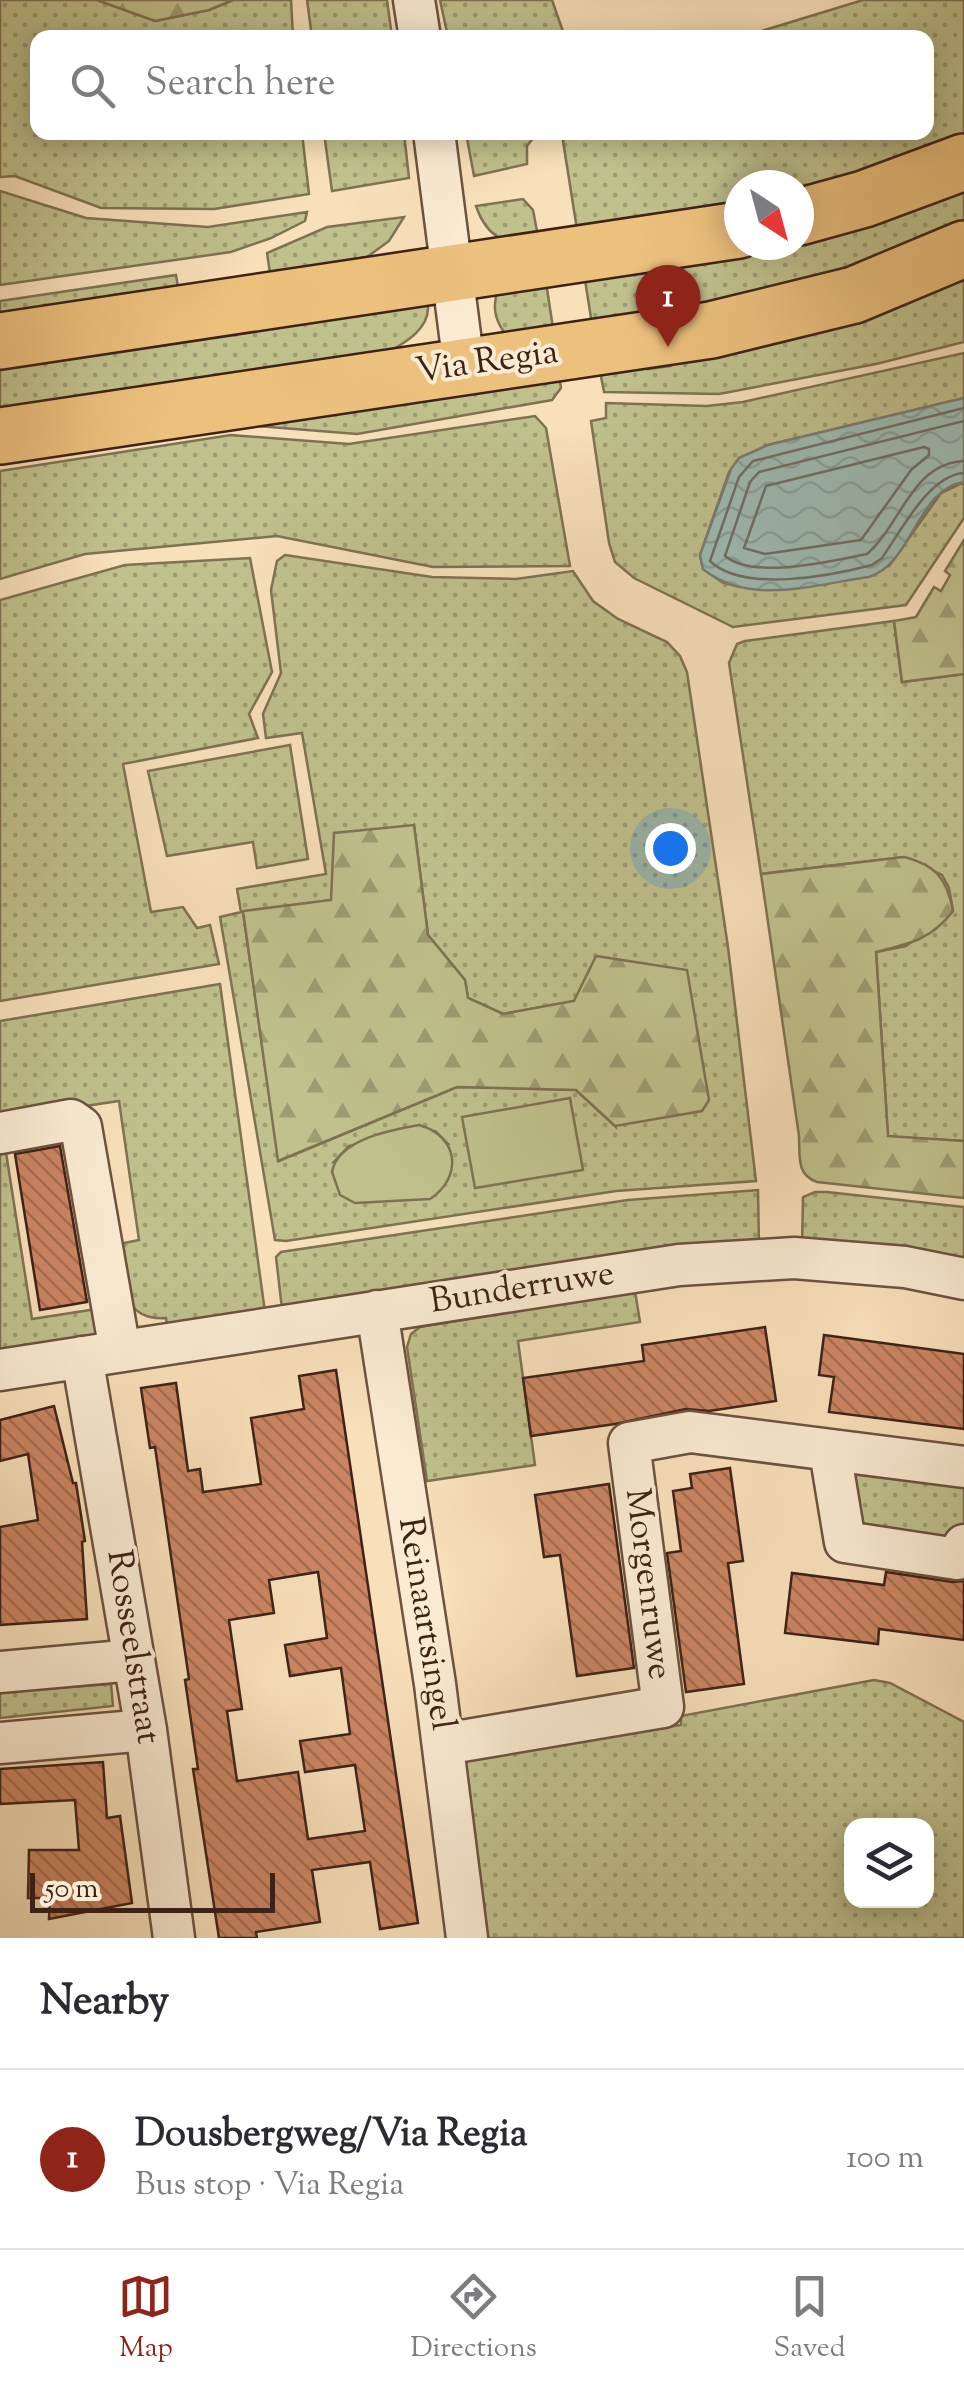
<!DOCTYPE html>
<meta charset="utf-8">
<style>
body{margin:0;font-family:"Sorts Mill Goudy",serif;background:#f2f2f3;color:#2b2b33}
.controls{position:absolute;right:30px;bottom:30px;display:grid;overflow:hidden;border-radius:20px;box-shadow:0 5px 25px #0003}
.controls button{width:90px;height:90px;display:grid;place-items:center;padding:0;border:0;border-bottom:2px solid #e1e1e2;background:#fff;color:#2b2b33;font:50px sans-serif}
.compass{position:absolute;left:724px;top:170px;width:90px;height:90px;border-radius:50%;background:#fff;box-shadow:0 5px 25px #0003;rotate:144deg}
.scale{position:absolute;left:30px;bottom:25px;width:245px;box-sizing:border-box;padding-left:10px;border:5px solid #3e2216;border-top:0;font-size:28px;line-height:35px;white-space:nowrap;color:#3e2216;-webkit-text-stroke:8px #faebd2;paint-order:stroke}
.you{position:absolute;left:670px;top:848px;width:35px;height:35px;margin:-25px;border:8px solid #fff;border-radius:50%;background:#1a73e8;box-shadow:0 0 0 15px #1a73e833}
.badge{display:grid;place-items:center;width:65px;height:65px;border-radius:50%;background:#8f2418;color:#fff;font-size:32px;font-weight:700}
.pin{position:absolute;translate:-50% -82px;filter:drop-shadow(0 2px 5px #0008)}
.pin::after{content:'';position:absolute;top:52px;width:35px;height:30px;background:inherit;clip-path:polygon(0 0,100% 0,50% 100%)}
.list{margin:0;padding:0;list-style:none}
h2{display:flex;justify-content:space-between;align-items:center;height:130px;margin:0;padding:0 40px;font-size:42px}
h2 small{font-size:32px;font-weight:400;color:#7c7c81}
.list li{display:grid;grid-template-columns:65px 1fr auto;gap:30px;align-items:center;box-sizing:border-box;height:180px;padding:0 40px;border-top:2px solid #e1e1e2}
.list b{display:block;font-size:38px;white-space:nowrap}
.list p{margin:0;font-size:32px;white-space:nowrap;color:#7c7c81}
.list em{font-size:32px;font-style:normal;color:#7c7c81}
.icon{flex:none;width:55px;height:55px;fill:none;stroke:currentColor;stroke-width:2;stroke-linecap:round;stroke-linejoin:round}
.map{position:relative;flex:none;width:964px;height:1938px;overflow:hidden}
.search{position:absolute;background:#fff;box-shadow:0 5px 25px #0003;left:30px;right:30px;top:30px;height:110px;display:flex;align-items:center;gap:25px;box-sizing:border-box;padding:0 35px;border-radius:20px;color:#7c7c81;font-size:38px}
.sheet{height:310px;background:#fff}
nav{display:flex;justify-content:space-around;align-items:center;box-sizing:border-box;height:140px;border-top:2px solid #e1e1e2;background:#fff;font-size:28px;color:#7c7c81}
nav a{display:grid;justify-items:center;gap:5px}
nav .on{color:#8f2418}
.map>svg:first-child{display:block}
.grass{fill:url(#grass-dots);stroke:#7f7252;stroke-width:2.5;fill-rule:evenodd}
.forest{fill:url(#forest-firs);stroke:#7f7252;stroke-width:2.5}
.park{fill:#c0c18d;stroke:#7f7252;stroke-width:2.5}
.water{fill:url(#water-waves);stroke:#787e75;stroke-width:2.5}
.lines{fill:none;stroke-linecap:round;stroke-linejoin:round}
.shore{stroke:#6e6f66;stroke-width:2.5}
.building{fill:url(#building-back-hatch);stroke:#3e2216;stroke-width:2.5;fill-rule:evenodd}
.minor-casing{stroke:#6c523f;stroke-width:45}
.primary-casing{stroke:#3e2216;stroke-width:60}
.minor{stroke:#faebd2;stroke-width:40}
.primary{stroke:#ecc07d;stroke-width:55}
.labels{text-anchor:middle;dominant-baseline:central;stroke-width:8;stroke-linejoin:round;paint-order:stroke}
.street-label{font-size:35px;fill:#3e2216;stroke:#faebd2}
</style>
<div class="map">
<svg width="964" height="1938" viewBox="0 0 964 1938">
<defs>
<pattern id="grass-dots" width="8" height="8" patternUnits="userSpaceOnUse" patternTransform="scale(2.5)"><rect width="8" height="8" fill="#c0c18d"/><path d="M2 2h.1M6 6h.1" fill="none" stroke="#9d9c72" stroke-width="1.8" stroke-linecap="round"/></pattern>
<pattern id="forest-firs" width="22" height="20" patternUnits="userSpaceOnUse" patternTransform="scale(2.5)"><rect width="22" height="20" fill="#c0c18d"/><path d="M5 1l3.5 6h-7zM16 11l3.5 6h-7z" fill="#9d9c72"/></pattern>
<pattern id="water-waves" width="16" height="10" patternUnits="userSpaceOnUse" patternTransform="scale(2.5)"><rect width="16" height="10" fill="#9ebcb5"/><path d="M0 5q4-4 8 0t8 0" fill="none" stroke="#89a19b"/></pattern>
<pattern id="building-back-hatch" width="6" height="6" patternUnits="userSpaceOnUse" patternTransform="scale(2.5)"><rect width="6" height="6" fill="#cb8563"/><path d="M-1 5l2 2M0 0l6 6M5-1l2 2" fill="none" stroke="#a66c51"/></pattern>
</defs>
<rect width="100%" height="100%" fill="#f8e0ba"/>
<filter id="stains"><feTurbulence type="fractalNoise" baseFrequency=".002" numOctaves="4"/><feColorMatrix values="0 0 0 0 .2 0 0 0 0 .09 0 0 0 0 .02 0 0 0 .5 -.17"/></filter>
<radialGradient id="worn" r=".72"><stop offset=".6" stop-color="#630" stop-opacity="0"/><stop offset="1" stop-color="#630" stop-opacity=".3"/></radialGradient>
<path class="grass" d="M0,0h97l58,21 54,-11 24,-10h58l2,37 -255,1v94l264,1 7,61 -95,15 -113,-1 -86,-32 -15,1z
M307,0h80l5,37h-80z
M440,0h112l13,37h-117z
M863,0h101v139l-165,67v-21h-60v32l-160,25 -16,-101 6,-9h357v-94l-184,-1z
M324,133h80l5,45 -77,13z
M466,133v-1l71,1 -10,13v18l-53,12z
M964,173v63l-51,24 -319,77 -12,-76 157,-16h60v-20z
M0,191l86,27 122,9 99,-15 -2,9 -34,17 -40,14 -231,33z
M523,199l10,11 7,37c-33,-4 -52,-6 -64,-41z
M404,217l-15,24 -22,16 -97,16 -3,-20 60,-26z
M964,257v85l-88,22 -157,30 -115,-2 -5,-26 47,-7 2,10 23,-3 -2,-20z
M544,269l11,72 -46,-2c-13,-16 -18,-30 -11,-50z
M176,275l2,12 -178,28v-14z
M426,297c11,30 -24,48 -47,60l-379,67v-73z
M964,353v45l-196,47 -29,13 -10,14 -29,83 3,14 19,13 17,5 150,-21 52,-73 23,-11v36l-58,87 -173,22 -99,-49 -19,-16 -6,-19 -18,-122 15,-3v-15l101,3 36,-4z
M557,363l4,25 -9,12 -195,34 -112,-9z
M535,416l11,12 24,138 -137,1 -156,-31 -192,18 -85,25v-108l231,-36 118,9z
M285,555l147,22 84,2 57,-8 20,30 25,18 49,23 13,14 7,16 41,275 28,234 -140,10 -330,50 -11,-1 -55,-323 21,-5 -4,-23 89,-15 -24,-141 -36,5 -3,-24 18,-41 -10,-83 6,-29zM414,825l14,110 37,45 3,18 35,16 71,-13 41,125 -39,-36 -119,-3 -178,74 -36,-249 89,-12zM435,1131l13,13 -114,18 15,-16z
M250,558l22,114 -23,42 9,24 -135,26 28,148 32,-5 14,21 13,-3 9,39 -219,37v-401l125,-35z
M894,621l8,61 62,-8v467l-76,-4 -12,-185 30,-6 47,-35 -4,-23 -7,-13 -38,-18 -143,17 -32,-211 8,-19 8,-3z
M290,745l18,114 -51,9 -4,-26 -86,14 -19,-85z
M220,984l45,328 -98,13 -1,-7c-47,3 -41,-38 -47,-74l20,-4 -20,-139 -119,18v-98z
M5,1146l27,173 71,-11 5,32 -108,17v-210z
M758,1190l1,57 -477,62 -6,-52 5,-5 347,-52z
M827,1192l137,15v59l-162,-18 1,-51 12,-5z
M635,1291l5,31 -122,19 17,124 -108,16 -20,-134 4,-13 9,-7z
M853,1468l111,14v45l-14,16 -79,-9 -13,-11z
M874,1680l16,3 74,39v216h-480l-23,-179 220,-34v-9zM852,1826h74v74h-74z
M111,1684l2,22 -113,12v-26z"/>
<path class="forest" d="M97,0h136l-24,10 -54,11z
M964,540v134l-62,8 -8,-61 22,-4 18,-30 7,4 9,-16 -5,-4z
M414,825l14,110 37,45 3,18 35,16 71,-13 22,-45 91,14 22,130 -7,11 -87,15 -39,-36 -119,-3 -179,74 -35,-250 88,-11 3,-67z
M904,857c32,8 43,22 49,54 -22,29 -44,33 -77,41l12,184 76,5v57l-147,-16c-21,-7 -17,-26 -18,-46l-38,-262z"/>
<path class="park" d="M570,1098l13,72 -108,18 -13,-71z
M419,1125c40,11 44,52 11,74l-75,4 -15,-8 -8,-23c6,-33 59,-42 87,-47z"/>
<path class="water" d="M964,398v84c-47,7 -51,81 -95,95 -54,7 -119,30 -166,-8l-3,-14 31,-86 8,-11 29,-13z"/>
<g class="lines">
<path class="shore" d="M964,408l-211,53 -14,16 -29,84c33,32 120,15 162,4l10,-7c19,-27 47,-83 82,-85
M964,421l-205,51 -9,10 -25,74c29,24 107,5 142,-2 34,-29 45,-91 97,-93
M924,447l5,2v6l-18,15 -50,70 -96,14 -21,-6 22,-62z"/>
</g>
<path class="building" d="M60,1146l27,156 -47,8 -25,-156z
M765,1327l11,74 -67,10 -23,-2 -71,15 -84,12 -8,-58 121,-17 -2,-16z
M824,1335l140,19v75l-135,-17 5,-35 -15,-2z
M336,1370l82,553 -38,6 -10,-67 -58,8 8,52 -64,10 1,6h-38l-26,-169h5l-13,-89 4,-1 -34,-232 -5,1 -9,-60 35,-5 12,88 12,-2 3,23 58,-8 -10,-66 53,-9 -5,-33zM318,1572l9,66 -42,7 5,31 51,-8 9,66 -50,7 5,31 50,-7 10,66 -57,8 -10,-67 -61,9 -10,-70 15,-2 -13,-89 45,-7 -5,-33z
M54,1406l19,77h3l9,58 -3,1 5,77 -87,6v-98l38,-7 -10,-66 -28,7v-41z
M730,1468l13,93 -15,2 16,121 -58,8 -19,-139 14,-2 -8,-60 19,-3 -2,-14z
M609,1484l25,184 -57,8 -17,-121 -16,2 -9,-62z
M886,1572l67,10 11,-1v59l-85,-11 -1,15 -93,-11 7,-60 92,12z
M103,1762l4,56 13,-2 12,87 -83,16 1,-21h-22l1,-48h50l-4,-50 -75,4v-35z"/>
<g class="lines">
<defs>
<path id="minor" d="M414,0l6,38
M434,132l30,234
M0,1133l71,-13 10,7 39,224
M377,1311l58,373 32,254
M82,1357l64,373 28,208
M0,1370l679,-105 115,-7 111,9 59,12
M830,1451l15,91 112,17 7,-14
M0,1672l134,-12
M0,1743l146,-13
M444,1744l219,-37 -34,-264 61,-11 274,35"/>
<path id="primary" d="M799,217l65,-18 100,-37
M0,341l739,-111
M0,436l711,-106 143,-35 110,-46"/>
</defs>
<use href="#minor" class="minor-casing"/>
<use href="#primary" class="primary-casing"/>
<use href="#minor" class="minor"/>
<use href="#primary" class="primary"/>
</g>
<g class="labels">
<g class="street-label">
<text transform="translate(487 363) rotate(-8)">Via Regia</text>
<text transform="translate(522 1289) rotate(-9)">Bunderruwe</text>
<text transform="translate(647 1584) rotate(83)">Morgenruwe</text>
<text transform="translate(425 1624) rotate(81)">Reinaartsingel</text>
<text transform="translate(132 1647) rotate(81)">Rosseelstraat</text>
</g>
</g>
<rect width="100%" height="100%" filter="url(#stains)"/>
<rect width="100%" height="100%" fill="url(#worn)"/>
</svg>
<div class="controls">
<button><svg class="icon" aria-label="layers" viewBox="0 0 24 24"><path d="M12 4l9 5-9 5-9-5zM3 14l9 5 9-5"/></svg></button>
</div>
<svg class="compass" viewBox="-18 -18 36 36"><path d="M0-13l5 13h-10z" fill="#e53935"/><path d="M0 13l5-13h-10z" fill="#7c7c81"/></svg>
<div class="scale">50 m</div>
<div class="you"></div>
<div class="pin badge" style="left:668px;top:347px">1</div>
<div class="search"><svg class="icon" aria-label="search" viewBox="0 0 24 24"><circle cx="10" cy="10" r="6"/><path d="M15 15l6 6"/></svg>Search here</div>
</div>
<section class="sheet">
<h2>Nearby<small></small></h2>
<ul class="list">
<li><span class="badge">1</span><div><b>Dousbergweg/Via Regia</b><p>Bus stop · Via Regia</p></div><em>100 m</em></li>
</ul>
</section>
<nav>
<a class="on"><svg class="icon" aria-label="map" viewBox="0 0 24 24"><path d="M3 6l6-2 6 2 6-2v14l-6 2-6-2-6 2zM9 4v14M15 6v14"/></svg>Map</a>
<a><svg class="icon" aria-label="directions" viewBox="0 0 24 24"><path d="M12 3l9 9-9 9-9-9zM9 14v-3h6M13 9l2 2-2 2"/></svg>Directions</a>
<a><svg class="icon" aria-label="saved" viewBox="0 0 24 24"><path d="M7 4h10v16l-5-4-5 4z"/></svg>Saved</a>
</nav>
